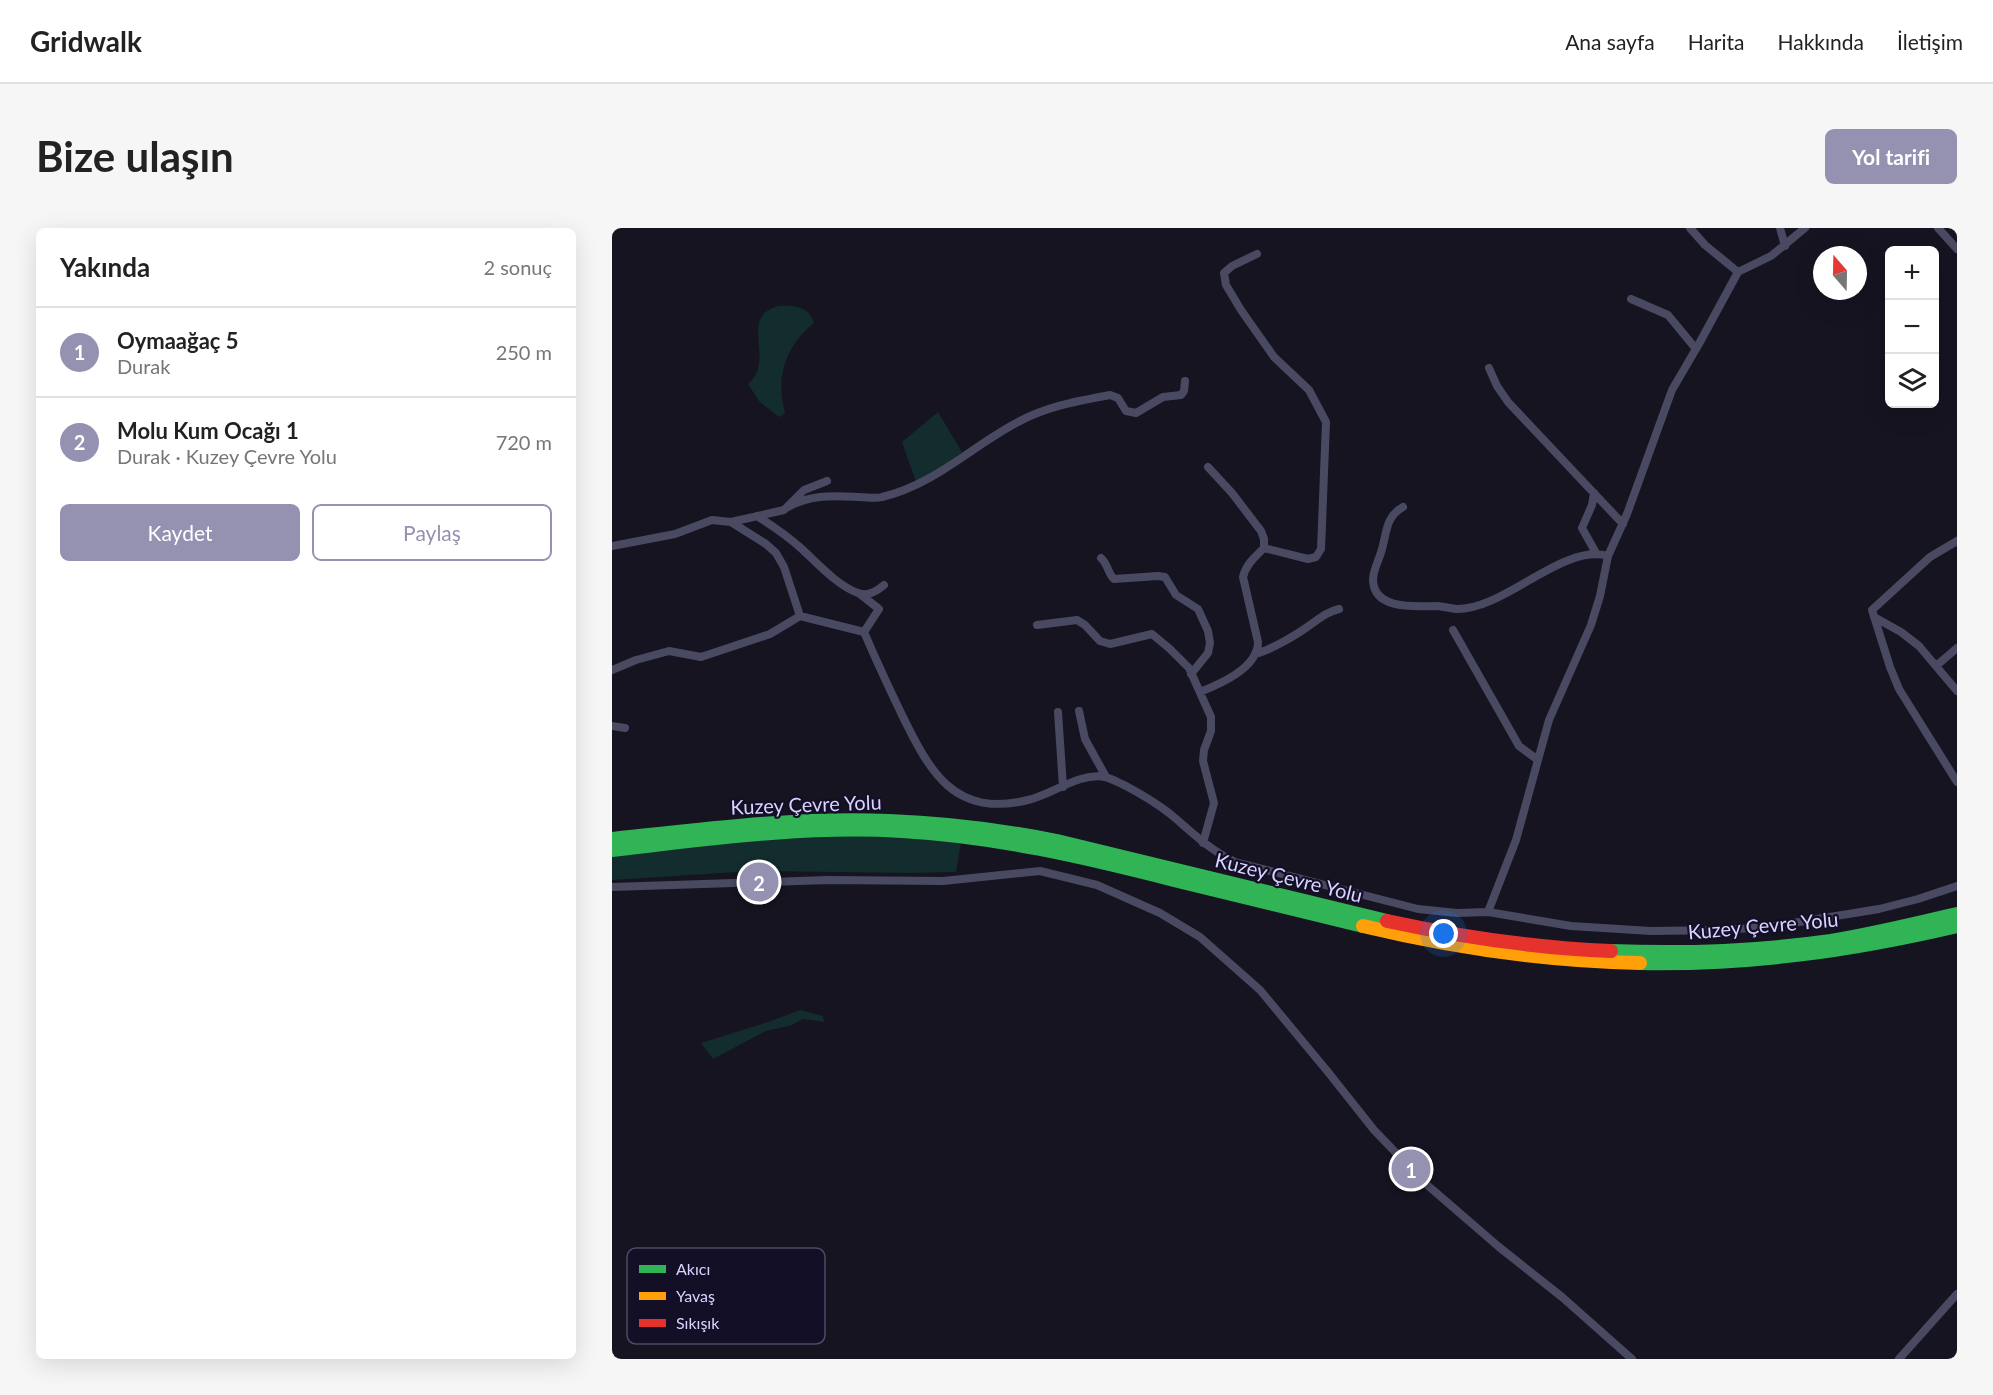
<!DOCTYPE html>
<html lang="tr">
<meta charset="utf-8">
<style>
body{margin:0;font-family:Lato,sans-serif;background:#f6f6f6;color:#222}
.controls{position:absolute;right:18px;top:18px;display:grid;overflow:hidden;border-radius:9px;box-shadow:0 6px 24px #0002}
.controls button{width:54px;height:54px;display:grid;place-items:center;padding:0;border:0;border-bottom:2px solid #e0e0e0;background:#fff;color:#222;font:30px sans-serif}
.compass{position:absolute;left:1201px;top:18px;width:54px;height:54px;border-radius:50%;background:#fff;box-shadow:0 6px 24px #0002;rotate:340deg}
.you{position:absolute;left:832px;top:706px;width:21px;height:21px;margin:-15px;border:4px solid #fff;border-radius:50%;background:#1a73e8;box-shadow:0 0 0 9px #1a73e833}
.badge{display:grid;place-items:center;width:39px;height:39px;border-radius:50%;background:#9591b1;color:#fff;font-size:20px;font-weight:700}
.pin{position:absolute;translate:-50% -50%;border:3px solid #fff;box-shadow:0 2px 6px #0006}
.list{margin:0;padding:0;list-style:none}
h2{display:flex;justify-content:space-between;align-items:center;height:78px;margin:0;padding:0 24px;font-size:26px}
h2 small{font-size:20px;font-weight:400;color:#767676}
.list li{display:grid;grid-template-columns:39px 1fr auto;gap:18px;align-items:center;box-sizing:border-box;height:90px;padding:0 24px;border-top:2px solid #e0e0e0}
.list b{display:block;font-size:22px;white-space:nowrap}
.list p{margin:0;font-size:20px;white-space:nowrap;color:#767676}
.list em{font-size:20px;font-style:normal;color:#767676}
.actions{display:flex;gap:12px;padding:18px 24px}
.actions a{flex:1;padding:14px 0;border:2px solid #9591b1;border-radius:9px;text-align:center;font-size:21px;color:#9591b1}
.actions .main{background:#9591b1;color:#fff}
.icon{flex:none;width:33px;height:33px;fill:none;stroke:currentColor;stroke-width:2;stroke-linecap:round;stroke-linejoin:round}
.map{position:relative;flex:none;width:1345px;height:1131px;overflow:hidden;border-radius:9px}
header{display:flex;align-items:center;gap:36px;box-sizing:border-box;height:84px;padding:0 30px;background:#fff;border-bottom:2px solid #e0e0e0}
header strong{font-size:28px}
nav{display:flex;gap:33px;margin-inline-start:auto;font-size:21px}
.intro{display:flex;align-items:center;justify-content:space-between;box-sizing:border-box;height:144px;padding:0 36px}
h1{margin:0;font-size:42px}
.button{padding:15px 27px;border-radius:9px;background:#9591b1;color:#fff;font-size:21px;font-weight:700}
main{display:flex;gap:36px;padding:0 36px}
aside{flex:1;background:#fff;border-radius:9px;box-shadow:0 6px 24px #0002}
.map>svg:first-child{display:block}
.green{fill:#132c2d}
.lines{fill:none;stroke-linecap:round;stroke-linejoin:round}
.street{stroke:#4a4962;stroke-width:8}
.fast{stroke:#30b455;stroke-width:14}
.slow{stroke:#ff9f0a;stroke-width:14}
.jam{stroke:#e5322d;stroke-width:14}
.labels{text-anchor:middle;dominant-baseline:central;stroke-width:4.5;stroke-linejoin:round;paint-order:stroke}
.street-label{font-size:20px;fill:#d9d4ff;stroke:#130f26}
.key{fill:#130f26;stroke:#4e4a67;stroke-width:1.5}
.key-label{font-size:16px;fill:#d9d4ff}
</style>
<header>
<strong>Gridwalk</strong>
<nav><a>Ana sayfa</a><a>Harita</a><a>Hakkında</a><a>İletişim</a></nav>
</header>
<div class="intro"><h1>Bize ulaşın</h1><a class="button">Yol tarifi</a></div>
<main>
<aside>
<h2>Yakında<small>2 sonuç</small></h2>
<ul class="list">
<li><span class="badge">1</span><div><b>Oymaağaç 5</b><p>Durak</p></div><em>250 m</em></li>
<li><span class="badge">2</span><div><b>Molu Kum Ocağı 1</b><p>Durak · Kuzey Çevre Yolu</p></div><em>720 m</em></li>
</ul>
<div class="actions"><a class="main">Kaydet</a><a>Paylaş</a></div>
</aside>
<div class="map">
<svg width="1345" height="1131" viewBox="0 0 1345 1131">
<rect width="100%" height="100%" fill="#161421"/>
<path class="green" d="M166,78c16,-1 31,0 36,17 -28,22 -39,55 -29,89l-2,3 -4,2 -20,-16 -11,-17c29,-25 -11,-66 30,-78z
M326,184l24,40 -24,18 -22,12 -14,-40z
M232,607l117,7 -5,30 -46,1 -157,-2 -141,9v-26l106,-12z
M188,782l23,6 1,6 -21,-3 -11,6 -26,6 -53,28 -12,-16 70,-22z"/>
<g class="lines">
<path class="street" d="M1078,0l15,17 33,27
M1168,0l5,18
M1326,0l19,21
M1019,71l37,16 28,34
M877,140l8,18 11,16 115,122
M596,239l24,26 29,38 3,8v9
M982,265l-2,12 -10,23 14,25
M176,279c23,-13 45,-11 71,-10 8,0 16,2 23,0 52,-12 90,-51 136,-75 29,-16 60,-21 92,-27l8,3 8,13 10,2 27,-16 18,-2 3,-4 1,-10
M791,279c-16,9 -16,22 -20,38 -2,12 -10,23 -10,35 1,31 44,26 65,26 6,1 12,2 18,3 49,1 106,-66 152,-53
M145,288c16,10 32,21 46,34 15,14 35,36 55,43 9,4 19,-2 26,-8
M119,294l53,-12 20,-20 23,-9
M1345,313l-27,16 -58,53 18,57 9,22 58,93
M0,318l63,-12 37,-14 19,2 35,22 10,9 8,14 16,49
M489,330c7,6 7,16 13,21l44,-3 7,1 11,18 22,14 10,22 2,12 -2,10 -17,21
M248,366l19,15 -15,23
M1262,389l27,15 18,14 38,45
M425,397l40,-5 8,5 15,16 10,3 42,-10 18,15 19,19 22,49v14l-7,19 -1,11 11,42 -11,40
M841,402l66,116 19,14
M252,404c12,28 25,56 38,83 28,57 52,103 126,85 25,-6 52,-28 77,-23 8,2 14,6 21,9 15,8 30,17 43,27 22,18 40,37 66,49l183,47 39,4 31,-1 83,14 80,5 75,-1 48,-4 105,-17 39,-10 39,-13
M643,426c14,-3 43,-20 55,-29 10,-7 17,-13 29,-16
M1324,438l21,-18
M0,442l24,-10 33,-9 32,6 69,-23 30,-18 64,16
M588,464c20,-8 58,-24 58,-50l-15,-65c3,-13 12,-20 21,-29l44,11 8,-2 5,-8 5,-127 -17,-32 -35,-33 -33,-47 -15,-25 -2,-12 8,-7 25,-12
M467,483l6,28 21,38
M446,484l5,75
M0,498l13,2
M0,659l216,-7 115,1 97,-10 57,14 63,28 40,24 60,53 68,82 46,58 52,54 73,63 63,50 70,62
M876,684l28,-72 33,-120 42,-95 9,-29 8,-40 19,-42 45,-124 28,-48 38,-70 33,-16 34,-28
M1287,1131l58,-65"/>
<path class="fast" d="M0,611c92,-10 185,-22 277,-18 57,2 112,9 168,20l330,80
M0,622c96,-11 193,-25 289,-19 93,5 183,26 273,49 63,15 126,31 189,46
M999,723c74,3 148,0 220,-10 43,-7 84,-17 126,-27
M1028,735c110,2 210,-12 317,-37"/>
<path class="slow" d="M751,698c91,22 183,35 277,37"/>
<path class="jam" d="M775,693c74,16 149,27 224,30"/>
</g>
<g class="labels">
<g class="street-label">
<text transform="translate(194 576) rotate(-2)">Kuzey Çevre Yolu</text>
<text transform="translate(677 649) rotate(14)">Kuzey Çevre Yolu</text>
<text transform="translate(1151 697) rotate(-5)">Kuzey Çevre Yolu</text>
</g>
</g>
<rect x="15" y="1020" width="198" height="96" rx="9" class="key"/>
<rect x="27" y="1037" width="27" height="8" fill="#30b455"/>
<rect x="27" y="1064" width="27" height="8" fill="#ff9f0a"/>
<rect x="27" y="1091" width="27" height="8" fill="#e5322d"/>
<g class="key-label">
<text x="64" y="1047">Akıcı</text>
<text x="64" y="1074">Yavaş</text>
<text x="64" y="1101">Sıkışık</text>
</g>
</svg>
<div class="controls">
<button>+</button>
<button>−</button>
<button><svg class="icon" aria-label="layers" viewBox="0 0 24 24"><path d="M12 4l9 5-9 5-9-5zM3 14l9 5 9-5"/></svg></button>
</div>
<svg class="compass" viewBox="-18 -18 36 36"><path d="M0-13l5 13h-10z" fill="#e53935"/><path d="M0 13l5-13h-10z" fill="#767676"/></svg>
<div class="you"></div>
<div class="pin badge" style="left:799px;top:941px">1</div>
<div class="pin badge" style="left:147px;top:654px">2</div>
</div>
</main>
